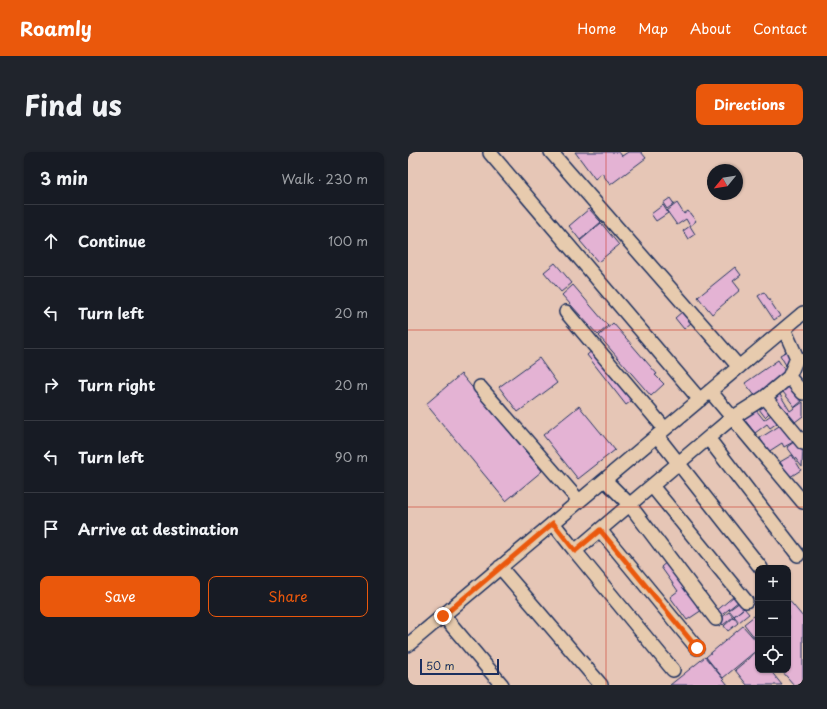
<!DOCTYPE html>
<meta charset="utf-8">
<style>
body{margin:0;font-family:"Playpen Sans",sans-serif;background:#20242c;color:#f1f3f6}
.controls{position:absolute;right:12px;bottom:12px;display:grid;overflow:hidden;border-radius:8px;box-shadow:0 1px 3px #0004}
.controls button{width:36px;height:36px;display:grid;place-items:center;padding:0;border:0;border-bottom:1px solid #363941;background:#171b24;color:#f1f3f6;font:20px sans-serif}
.compass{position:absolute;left:299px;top:12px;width:36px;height:36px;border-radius:50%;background:#171b24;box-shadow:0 1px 3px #0004;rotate:240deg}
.scale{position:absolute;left:12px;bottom:10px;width:79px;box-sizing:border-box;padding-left:4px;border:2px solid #1b2f5e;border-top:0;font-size:11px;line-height:14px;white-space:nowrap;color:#1b2f5e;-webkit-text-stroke:3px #e7cbae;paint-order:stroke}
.stop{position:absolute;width:12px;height:12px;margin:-9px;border:3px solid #ea580c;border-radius:50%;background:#fff}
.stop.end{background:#ea580c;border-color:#fff;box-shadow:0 1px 4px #0008}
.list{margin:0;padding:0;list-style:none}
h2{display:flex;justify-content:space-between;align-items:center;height:52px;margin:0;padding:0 16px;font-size:17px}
h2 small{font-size:13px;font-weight:400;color:#9ea1a6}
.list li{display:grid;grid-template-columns:26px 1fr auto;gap:12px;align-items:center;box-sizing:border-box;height:72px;padding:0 16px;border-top:1px solid #363941}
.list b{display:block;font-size:15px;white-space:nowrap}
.list em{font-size:13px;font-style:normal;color:#9ea1a6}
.actions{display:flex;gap:8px;padding:12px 16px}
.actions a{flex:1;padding:9px 0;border:1px solid #ea580c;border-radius:8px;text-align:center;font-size:14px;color:#ea580c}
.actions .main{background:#ea580c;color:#fff}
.icon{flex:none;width:22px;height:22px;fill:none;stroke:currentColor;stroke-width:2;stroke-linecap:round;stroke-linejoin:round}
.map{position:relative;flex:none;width:395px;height:533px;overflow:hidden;border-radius:8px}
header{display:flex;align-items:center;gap:24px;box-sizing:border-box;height:56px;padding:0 20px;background:#ea580c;color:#fff}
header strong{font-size:19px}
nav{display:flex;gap:22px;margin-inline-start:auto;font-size:14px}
.intro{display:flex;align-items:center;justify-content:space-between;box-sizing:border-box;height:96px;padding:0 24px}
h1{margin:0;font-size:28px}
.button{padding:10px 18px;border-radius:8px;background:#ea580c;color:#fff;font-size:14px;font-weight:700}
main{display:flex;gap:24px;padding:0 24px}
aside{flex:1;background:#171b24;border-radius:8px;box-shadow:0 1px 3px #0004}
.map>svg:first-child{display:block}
.building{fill:#e4b3d4;stroke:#1b2f5e}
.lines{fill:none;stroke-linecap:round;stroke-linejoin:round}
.minor-casing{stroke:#1b2f5e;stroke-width:16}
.minor{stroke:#e7cbae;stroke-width:13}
.route{stroke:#ea580c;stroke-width:5}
.grid{fill:none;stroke:#c8321e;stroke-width:1;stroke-opacity:0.55}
</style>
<header>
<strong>Roamly</strong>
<nav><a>Home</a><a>Map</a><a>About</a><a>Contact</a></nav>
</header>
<div class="intro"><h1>Find us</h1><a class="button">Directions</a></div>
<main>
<aside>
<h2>3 min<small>Walk · 230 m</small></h2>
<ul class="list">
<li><svg class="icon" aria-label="ahead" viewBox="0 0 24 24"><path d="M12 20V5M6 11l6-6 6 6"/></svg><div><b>Continue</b></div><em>100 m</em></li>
<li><svg class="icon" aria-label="left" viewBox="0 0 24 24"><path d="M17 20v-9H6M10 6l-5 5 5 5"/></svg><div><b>Turn left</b></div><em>20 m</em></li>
<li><svg class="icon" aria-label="right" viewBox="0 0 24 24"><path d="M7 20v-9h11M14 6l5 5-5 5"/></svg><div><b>Turn right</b></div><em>20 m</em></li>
<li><svg class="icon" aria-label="left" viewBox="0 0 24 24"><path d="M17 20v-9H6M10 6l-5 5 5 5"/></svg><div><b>Turn left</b></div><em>90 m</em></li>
<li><svg class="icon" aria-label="arrive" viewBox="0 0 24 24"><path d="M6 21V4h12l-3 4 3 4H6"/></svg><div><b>Arrive at destination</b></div></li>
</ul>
<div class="actions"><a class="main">Save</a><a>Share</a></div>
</aside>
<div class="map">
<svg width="395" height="533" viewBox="0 0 395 533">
<rect width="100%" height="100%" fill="#e6c6b6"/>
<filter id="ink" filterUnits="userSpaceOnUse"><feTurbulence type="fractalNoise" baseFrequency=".025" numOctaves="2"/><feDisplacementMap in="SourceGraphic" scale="8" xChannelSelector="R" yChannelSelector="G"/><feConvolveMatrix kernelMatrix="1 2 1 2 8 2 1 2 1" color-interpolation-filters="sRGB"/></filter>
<g filter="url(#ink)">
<path class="building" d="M167,0h44l3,4 6,-4h13l5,6 -36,27 -8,-12 -7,6z
M262,46l4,6 -7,5 -4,-6z
M269,51l7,11 4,-3 8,10 -6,5 -4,-7 -9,6 -10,-14z
M255,53l5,8 -12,8 -5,-7z
M181,57l12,13 -21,18 -11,-14z
M193,71l18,22 -21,17 -18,-21z
M282,74l5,8 -7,5 -5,-8z
M147,111l17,20 -11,9 -17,-20z
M327,115l6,8 -8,6 7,9 -28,24 -14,-17z
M165,133l35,41 -10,9 -36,-40z
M356,140l16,24 -6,4 -16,-24z
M275,159l9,11 -8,7 -9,-11z
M205,171l44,51 -2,1 9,9 -13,12 -52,-60z
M187,196l39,51 -8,6 -39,-50z
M379,199l7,12 -7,4 -7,-12z
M131,206l18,25 -39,29 -19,-25z
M370,208l10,15 -32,22 -11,-14z
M53,222l81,97 -36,30 -80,-97z
M382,233l13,15 -8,7 -12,-15z
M371,241l11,18 13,-9v14l-12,9 -19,-28z
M356,253l6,7 -5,5 -6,-8z
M171,254l36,44 -37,29 -35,-44z
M348,258l8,10 10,-7 6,8 -10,7 -3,-4 -12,9 -11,-14z
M376,271l11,18 -11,6 -2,-4 -14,9 -8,-14z
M390,287l5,7 -1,21 -15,-20z
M384,303l9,15 -11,7 -10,-15z
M261,408l36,48 -18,12 -17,-23 8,-6 -17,-24z
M326,444l5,5 -21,17 -4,-5z
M380,447l15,18v68h-9l-13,-15h7z
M332,450l4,6 -10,8 -5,-6z
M336,456l5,6 -10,8 -5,-6z
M321,460l4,5 -10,8 -5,-5z
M350,461v29l-14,-18z
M326,465l4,6 -10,8 -4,-5z
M335,474l15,17v6l-35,29 -17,-21z
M347,501l3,3v14h12l12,15h-35l-12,-15z
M297,505l23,28h-58z"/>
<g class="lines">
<defs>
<path id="minor" d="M143,0l188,215
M82,1l210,247
M158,160l99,117
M381,225l14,16
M72,235l99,114
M302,239l93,111
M357,245l38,46
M249,284l104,132
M300,286l90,117
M197,328l24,24 87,115
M244,334l94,115
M145,371l22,28
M192,378l97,118
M92,415l101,118
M35,463l59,70
M0,493l395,-332
M265,518l-98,-119 133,-113 24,-20 33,-21 24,-20 8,-19 -13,-29"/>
</defs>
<use href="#minor" class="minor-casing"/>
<use href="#minor" class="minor"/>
</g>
</g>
<g class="lines" filter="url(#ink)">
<path class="route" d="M35,464l110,-93 22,28 25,-21 97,118"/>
</g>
<path class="grid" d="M198,0v533M0,178h395M0,355h395"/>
</svg>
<div class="controls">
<button>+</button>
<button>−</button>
<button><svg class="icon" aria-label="locate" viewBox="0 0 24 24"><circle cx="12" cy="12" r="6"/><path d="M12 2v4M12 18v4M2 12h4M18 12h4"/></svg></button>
</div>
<svg class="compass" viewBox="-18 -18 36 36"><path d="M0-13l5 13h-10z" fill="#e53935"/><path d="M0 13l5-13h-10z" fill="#9ea1a6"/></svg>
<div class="scale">50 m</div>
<div class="stop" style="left:289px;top:496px"></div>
<div class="stop end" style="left:35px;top:464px"></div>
</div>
</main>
